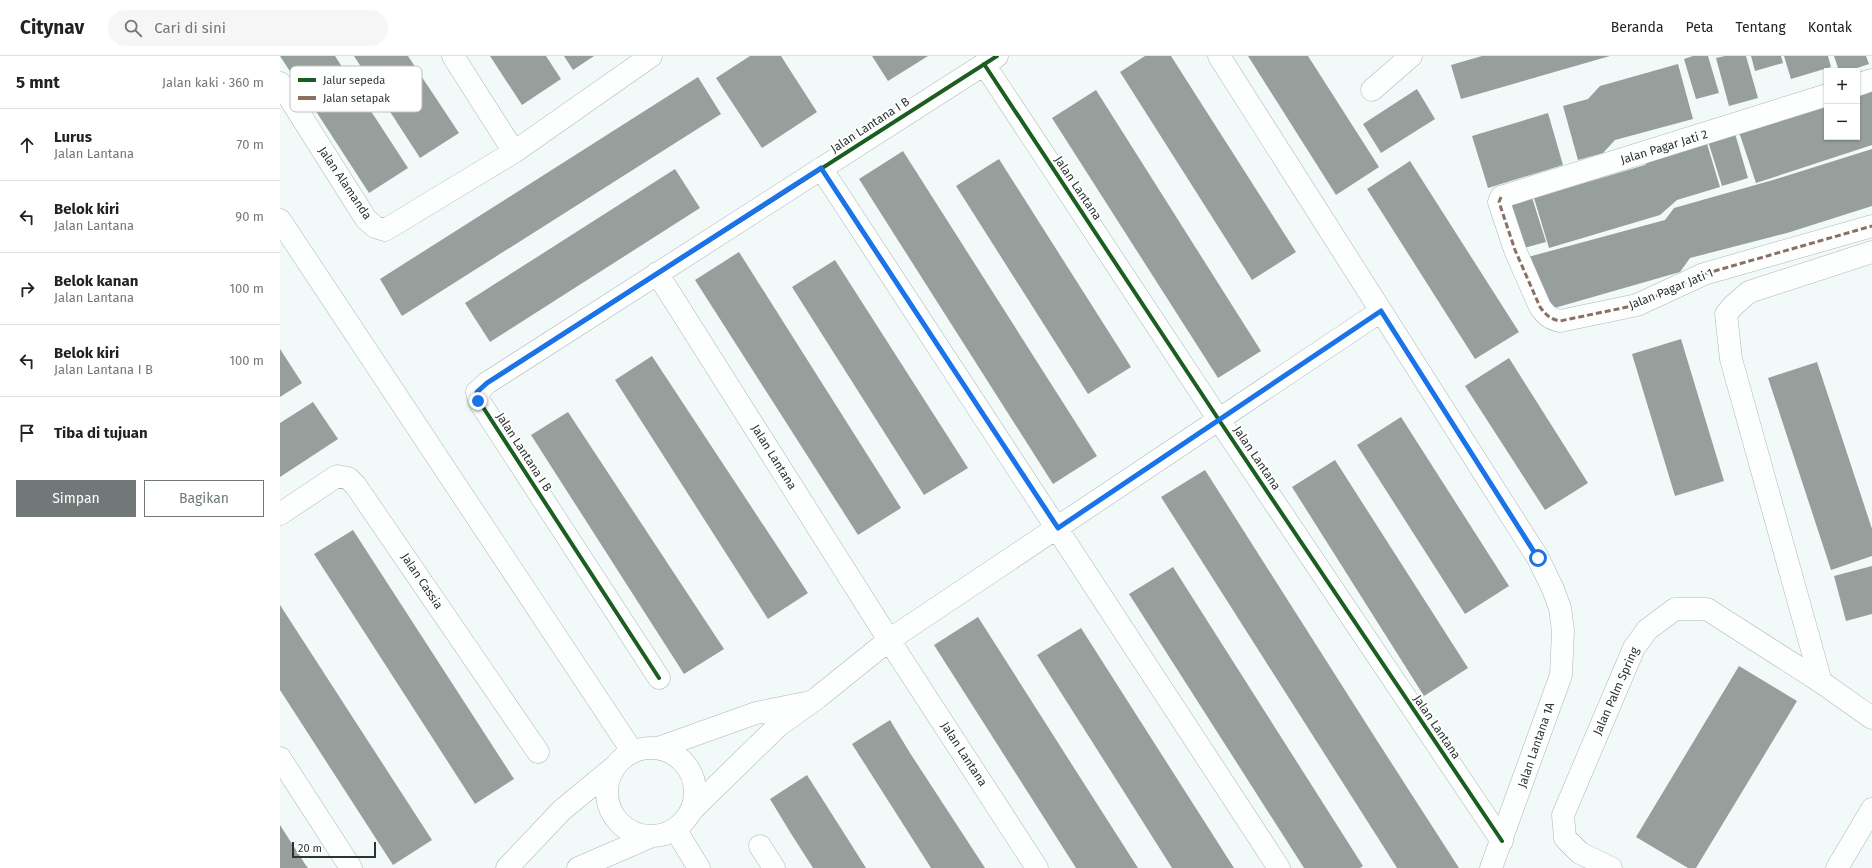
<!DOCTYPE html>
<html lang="id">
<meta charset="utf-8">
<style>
body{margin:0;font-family:"Fira Sans",sans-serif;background:#f6f6f6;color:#222}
.controls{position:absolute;right:12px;top:12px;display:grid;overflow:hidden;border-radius:0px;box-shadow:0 1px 3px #0004}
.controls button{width:36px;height:36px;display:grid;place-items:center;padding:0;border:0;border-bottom:1px solid #e0e0e0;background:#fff;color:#222;font:20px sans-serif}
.scale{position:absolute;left:12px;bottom:10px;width:84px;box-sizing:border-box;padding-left:4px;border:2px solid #2a3432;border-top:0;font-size:11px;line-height:14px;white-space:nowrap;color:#2a3432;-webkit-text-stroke:3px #fff;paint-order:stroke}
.stop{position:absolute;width:12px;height:12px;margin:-9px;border:3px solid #1a73e8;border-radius:50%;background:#fff}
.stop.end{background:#1a73e8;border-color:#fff;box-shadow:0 1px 4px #0008}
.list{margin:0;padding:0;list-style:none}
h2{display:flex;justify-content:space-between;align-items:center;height:52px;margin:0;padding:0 16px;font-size:17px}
h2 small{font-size:13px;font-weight:400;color:#767676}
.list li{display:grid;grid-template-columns:26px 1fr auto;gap:12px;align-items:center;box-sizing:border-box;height:72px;padding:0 16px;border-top:1px solid #e0e0e0}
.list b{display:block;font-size:15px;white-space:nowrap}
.list p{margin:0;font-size:13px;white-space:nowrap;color:#767676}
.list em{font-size:13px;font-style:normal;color:#767676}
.actions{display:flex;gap:8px;padding:12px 16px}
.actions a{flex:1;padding:9px 0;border:1px solid #707978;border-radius:0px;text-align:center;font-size:14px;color:#707978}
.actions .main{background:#707978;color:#fff}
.icon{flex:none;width:22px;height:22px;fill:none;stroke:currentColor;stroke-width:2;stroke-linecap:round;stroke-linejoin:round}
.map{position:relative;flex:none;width:1592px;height:812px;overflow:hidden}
header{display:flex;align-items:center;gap:24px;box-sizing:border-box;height:56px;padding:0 20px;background:#fff;border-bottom:1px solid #e0e0e0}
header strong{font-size:19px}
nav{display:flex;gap:22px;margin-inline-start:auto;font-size:14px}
.search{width:280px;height:36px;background:#f6f6f6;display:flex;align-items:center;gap:10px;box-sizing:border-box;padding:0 14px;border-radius:22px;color:#767676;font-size:15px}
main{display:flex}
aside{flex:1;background:#fff}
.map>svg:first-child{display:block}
.building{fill:#979f9d}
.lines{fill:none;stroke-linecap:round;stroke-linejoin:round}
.minor-casing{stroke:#aeb6b5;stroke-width:23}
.minor{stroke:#fdfefe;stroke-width:22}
.quiet{stroke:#8d6e63;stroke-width:3;stroke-dasharray:6 3;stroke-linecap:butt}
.cycleway-casing{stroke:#fff;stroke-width:6}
.cycleway{stroke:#1b5e20;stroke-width:4}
.route{stroke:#1a73e8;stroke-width:5}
.labels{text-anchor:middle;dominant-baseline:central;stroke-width:4;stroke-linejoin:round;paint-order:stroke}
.street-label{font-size:12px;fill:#2a3432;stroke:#fff}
.key{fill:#fff;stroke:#bfc2c2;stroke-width:1}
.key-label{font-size:11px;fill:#2a3432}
</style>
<header>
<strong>Citynav</strong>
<div class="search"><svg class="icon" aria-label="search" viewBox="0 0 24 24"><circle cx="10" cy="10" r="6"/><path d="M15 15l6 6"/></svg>Cari di sini</div>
<nav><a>Beranda</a><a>Peta</a><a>Tentang</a><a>Kontak</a></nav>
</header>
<main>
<aside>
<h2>5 mnt<small>Jalan kaki · 360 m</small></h2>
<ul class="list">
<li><svg class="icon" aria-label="ahead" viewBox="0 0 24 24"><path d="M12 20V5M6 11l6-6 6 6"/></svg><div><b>Lurus</b><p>Jalan Lantana</p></div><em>70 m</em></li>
<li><svg class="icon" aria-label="left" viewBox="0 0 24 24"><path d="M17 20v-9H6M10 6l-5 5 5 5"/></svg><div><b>Belok kiri</b><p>Jalan Lantana</p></div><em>90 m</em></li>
<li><svg class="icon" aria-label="right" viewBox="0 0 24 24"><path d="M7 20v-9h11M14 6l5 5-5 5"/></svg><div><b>Belok kanan</b><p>Jalan Lantana</p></div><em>100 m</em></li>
<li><svg class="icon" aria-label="left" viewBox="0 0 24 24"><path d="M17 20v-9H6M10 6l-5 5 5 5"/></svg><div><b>Belok kiri</b><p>Jalan Lantana I B</p></div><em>100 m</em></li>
<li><svg class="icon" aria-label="arrive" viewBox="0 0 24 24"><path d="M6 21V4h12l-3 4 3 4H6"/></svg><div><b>Tiba di tujuan</b></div></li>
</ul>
<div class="actions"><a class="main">Simpan</a><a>Bagikan</a></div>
</aside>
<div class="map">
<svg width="1592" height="812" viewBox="0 0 1592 812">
<rect width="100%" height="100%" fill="#f2faf9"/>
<path class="building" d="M0,0h55l73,112 -39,25z
M74,0h54l51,77 -39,25z
M210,0h56l15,23 -39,26z
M284,0h30l-21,14z
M470,0h31l36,56 -55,36 -46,-70z
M592,0h56l-40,25z
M865,0h26l125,196 -44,28 -132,-208z
M968,0h60l71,111 -43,28z
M1202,0h128l-149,43 -10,-34z
M1413,0h15l11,37 -23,6 -12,-40z
M1445,0h21l12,42 -29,8 -13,-48z
M1471,0h30l2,7 -28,8z
M1504,0h44l3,11 -40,12z
M1554,0h32l3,8 -21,7h-9z
M1398,8l15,55 -78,21 -12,13 -25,7 -15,-54 25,-7 12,-13z
M418,21l23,37 -319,202 -22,-37z
M1592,32v57l-116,38 -17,-51 88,-29v34h30v-44z
M1137,33l18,30 -54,34 -18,-29z
M816,34l165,261 -43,27 -166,-260z
M1268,57l15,52 -75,23 -16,-52z
M1454,74l14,48 -26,8 -15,-48z
M1425,81l15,50 -43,13 -17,15 -111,33 -15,-50 111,-33 17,-15z
M1592,93v57l-85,27 -97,25 -10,14 -136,39 -16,-54 137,-37 9,-12 99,-28z
M623,95l194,305 -44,28 -194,-305z
M719,103l132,208 -43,27 -132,-208z
M1130,105l109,171 -44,27 -108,-170z
M395,113l25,39 -210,134 -25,-39z
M1250,135l16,51 -29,8 -15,-51z
M459,196l162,256 -43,27 -163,-255z
M555,204l133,208 -44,27 -132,-208z
M1401,283l43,142 -49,15 -43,-142z
M0,293l22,34 -22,14z
M372,300l156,237 -40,26 -153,-239z
M1229,302l79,125 -43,27 -80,-124z
M1537,306l55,167v27l-41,14 -63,-192z
M33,346l25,37 -58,38v-54z
M288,356l156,237 -40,25 -153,-239z
M1121,361l108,169 -44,28 -108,-169z
M1055,404l133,208 -44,28 -132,-209z
M925,414l171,269 83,129h-62l-12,-19 -224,-352z
M73,474l161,249 -39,25 -161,-250z
M1592,510v48l-26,7 -12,-45z
M893,511l190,299 -3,2h-56l-175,-274z
M0,549l152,235 -39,25 -113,-175z
M698,561l91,143 69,108h-62l-142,-223z
M801,572l58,91 95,149h-62l-53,-84 -82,-129z
M1459,610l58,35 -101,167h-8l-52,-31z
M610,664l20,33 75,115h-54l-79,-124z
M527,719l42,66 17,27h-53l-23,-36 -20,-33z
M0,769l25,39 3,4h-28z"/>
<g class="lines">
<defs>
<path id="minor" d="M173,0l61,96
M939,0l319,502 15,31 7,19 3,23 -2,44 -70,193
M704,8l235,356 283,421
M0,27l86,136 9,8 10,3 129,-78 137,-96
M1577,29l15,-5
M1092,34l39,-34
M1547,39l-326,102 -2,5 16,48 25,57c6,8 10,12 20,14l77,-16 67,-31 168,-48
M541,112l458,700
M0,164l352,531
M377,217l232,367 148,228
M0,458l57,-38 11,2 8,8 182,266
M379,622l-180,-277 -2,-9 10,-9 510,-327
M1541,626l-90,-323 -5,-45 8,-9 15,-13 123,-40
M327 736a44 44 0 1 1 88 0a44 44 0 1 1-88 0Z
M378,692l98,-35 49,-10
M0,702l71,110
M412,754l86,-84 39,-28 72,-58 492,-329
M395,773l24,39
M480,790l14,22
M227,812l55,-58 51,-42
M298,812l72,-31
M1331,812l-31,-15 -15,-15 -2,-23 71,-167 13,-18 28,-21h32l114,73 51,36
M1557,812l35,-59"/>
</defs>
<use href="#minor" class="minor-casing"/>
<use href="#minor" class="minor"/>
<path class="quiet" d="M1221,141l-2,5 16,48 25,57c6,8 10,12 20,14l77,-16 67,-31 168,-48"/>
<defs>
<path id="cycleway" d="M704,8l235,356 283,421
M379,622l-180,-277 -2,-9 10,-9 510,-327"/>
</defs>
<use href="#cycleway" class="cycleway-casing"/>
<use href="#cycleway" class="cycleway"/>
</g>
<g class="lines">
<path class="route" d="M198,345l-1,-9 10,-9 334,-215 237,360 323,-217 157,247"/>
</g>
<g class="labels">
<g class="street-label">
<text transform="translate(590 69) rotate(-33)">Jalan Lantana I B</text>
<text transform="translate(1384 91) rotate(-17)">Jalan Pagar Jati 2</text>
<text transform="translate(65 127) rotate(56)">Jalan Alamanda</text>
<text transform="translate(798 132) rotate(56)">Jalan Lantana</text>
<text transform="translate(1391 233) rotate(-22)">Jalan Pagar Jati 1</text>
<text transform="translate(244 396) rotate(57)">Jalan Lantana I B</text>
<text transform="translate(494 401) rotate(58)">Jalan Lantana</text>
<text transform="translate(977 402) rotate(56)">Jalan Lantana</text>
<text transform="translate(142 525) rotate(56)">Jalan Cassia</text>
<text transform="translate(1336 635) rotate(-66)">Jalan Palm Spring</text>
<text transform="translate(1157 671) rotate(56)">Jalan Lantana</text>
<text transform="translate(1256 689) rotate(-71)">Jalan Lantana 1A</text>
<text transform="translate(684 698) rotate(57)">Jalan Lantana</text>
</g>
</g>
<rect x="10" y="10" width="132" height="46" rx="6" class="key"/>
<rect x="18" y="22" width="18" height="4" fill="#1b5e20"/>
<rect x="18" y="40" width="18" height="4" fill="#8d6e63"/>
<g class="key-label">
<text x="43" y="28">Jalur sepeda</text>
<text x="43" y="46">Jalan setapak</text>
</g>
</svg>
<div class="controls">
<button>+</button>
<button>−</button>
</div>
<div class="scale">20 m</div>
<div class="stop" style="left:1258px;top:502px"></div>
<div class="stop end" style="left:198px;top:345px"></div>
</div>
</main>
